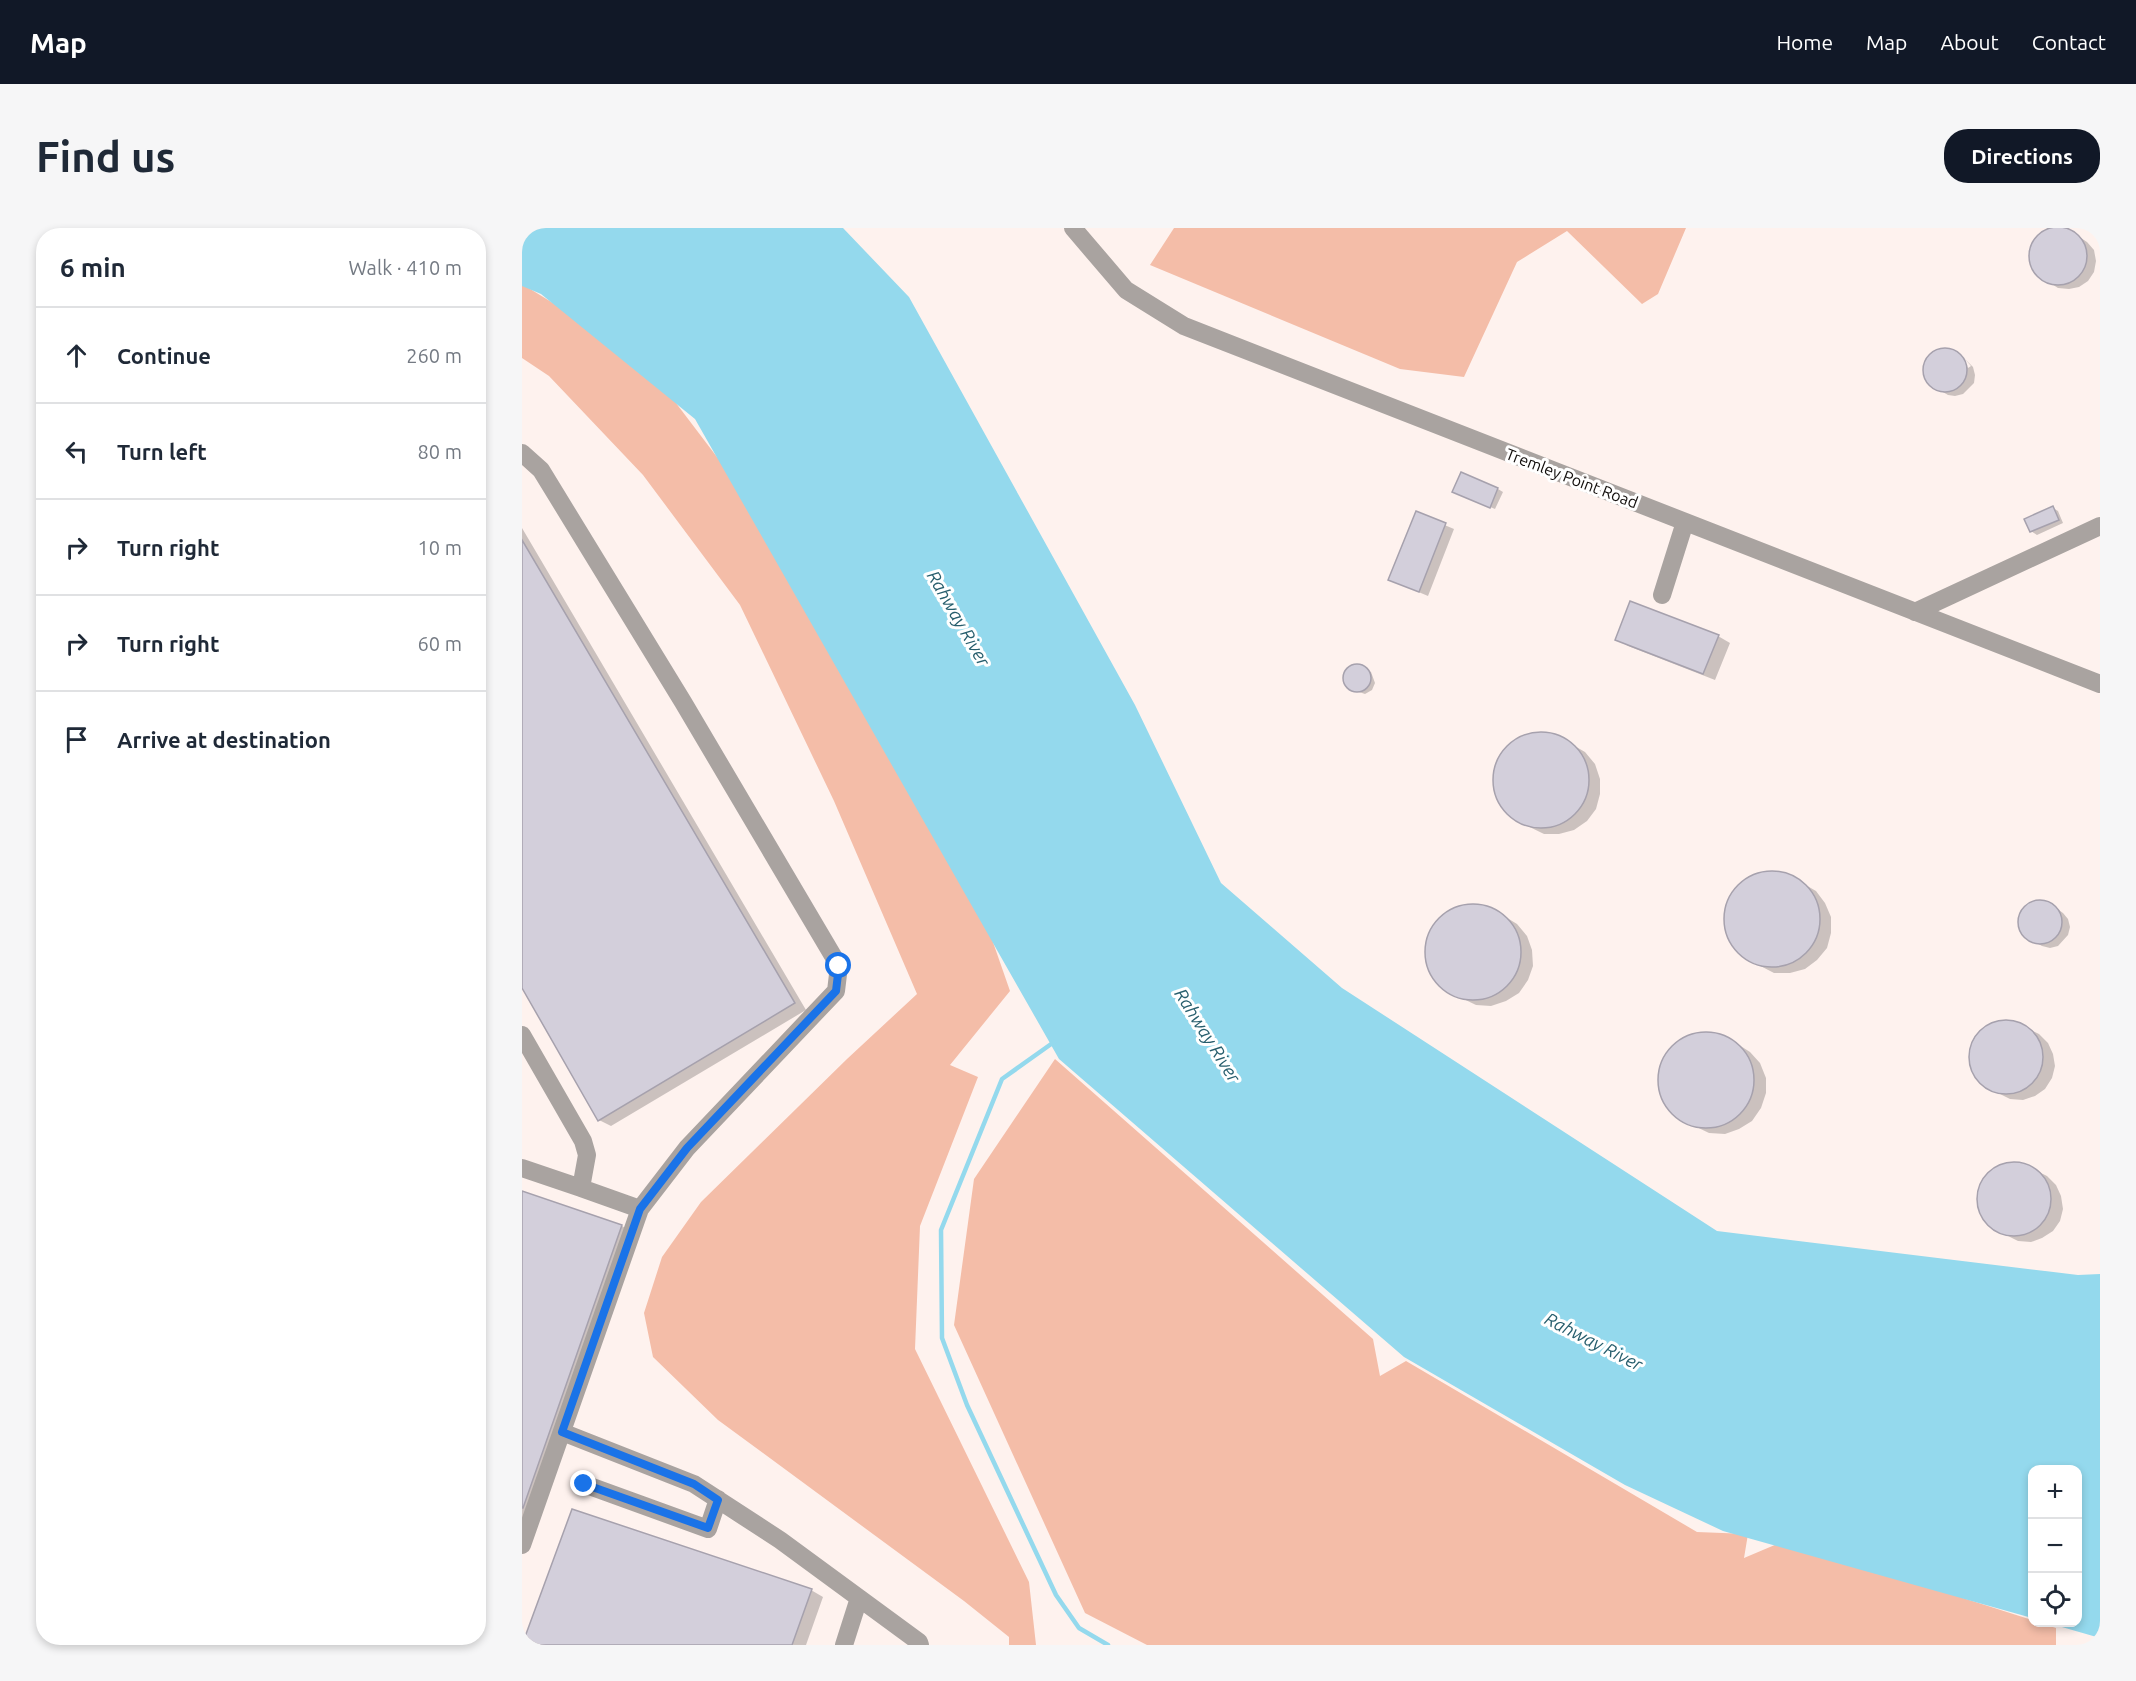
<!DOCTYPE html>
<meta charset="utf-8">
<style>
body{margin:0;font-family:Ubuntu,sans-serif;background:#f6f6f7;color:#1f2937}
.controls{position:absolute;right:18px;bottom:18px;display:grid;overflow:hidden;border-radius:12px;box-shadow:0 3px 9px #0003}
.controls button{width:54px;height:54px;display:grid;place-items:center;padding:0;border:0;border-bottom:2px solid #e0e1e3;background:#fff;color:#1f2937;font:30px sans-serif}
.stop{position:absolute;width:18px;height:18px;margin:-14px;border:4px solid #1a73e8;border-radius:50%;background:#fff}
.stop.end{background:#1a73e8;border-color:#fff;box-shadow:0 2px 6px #0008}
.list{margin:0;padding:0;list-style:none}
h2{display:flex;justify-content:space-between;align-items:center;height:78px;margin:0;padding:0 24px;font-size:26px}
h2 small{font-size:20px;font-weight:400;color:#747a83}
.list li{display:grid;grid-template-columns:39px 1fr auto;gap:18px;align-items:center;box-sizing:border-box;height:96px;padding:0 24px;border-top:2px solid #e0e1e3}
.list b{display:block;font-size:22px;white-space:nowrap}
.list em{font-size:20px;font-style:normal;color:#747a83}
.icon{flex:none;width:33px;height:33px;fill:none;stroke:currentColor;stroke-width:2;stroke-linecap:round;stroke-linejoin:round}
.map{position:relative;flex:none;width:1578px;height:1417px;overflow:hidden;border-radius:24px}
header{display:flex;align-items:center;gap:36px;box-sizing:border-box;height:84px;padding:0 30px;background:#111827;color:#fff}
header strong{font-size:28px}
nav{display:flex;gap:33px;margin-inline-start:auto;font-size:21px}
.intro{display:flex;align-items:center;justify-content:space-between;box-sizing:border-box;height:144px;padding:0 36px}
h1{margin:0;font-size:42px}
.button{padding:15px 27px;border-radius:24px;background:#111827;color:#fff;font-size:21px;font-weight:700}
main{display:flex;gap:36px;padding:0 36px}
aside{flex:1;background:#fff;border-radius:24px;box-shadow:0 3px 9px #0003}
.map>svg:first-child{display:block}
.green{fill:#f4bda8}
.water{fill:#94d9ed}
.shadow{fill:#0003}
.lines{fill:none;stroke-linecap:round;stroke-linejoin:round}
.stream{stroke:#94d9ed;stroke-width:4.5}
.building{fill:#d3cfdb;stroke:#a6a1ad;stroke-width:1.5}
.minor{stroke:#a9a3a0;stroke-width:18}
.route{stroke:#1a73e8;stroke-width:8}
.labels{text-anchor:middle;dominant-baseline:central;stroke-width:6;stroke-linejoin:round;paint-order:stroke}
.street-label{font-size:16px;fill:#110d0b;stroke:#fff}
.water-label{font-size:18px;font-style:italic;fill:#275e6d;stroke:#fff}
</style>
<header>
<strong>Map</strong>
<nav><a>Home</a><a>Map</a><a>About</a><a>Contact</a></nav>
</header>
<div class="intro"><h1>Find us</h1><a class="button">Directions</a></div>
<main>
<aside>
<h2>6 min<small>Walk · 410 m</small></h2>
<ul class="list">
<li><svg class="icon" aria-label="ahead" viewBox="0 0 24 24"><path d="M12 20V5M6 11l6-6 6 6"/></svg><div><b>Continue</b></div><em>260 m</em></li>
<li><svg class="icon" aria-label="left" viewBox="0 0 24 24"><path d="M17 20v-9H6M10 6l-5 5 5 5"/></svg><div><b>Turn left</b></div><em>80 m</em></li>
<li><svg class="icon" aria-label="right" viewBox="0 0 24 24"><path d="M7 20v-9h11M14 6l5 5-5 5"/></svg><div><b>Turn right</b></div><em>10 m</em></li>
<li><svg class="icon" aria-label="right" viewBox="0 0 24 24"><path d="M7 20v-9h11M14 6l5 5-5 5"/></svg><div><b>Turn right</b></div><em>60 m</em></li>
<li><svg class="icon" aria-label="arrive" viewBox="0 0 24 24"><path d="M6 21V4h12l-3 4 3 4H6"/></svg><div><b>Arrive at destination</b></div></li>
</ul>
</aside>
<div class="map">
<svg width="1578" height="1417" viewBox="0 0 1578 1417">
<rect width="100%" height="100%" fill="#fef2ee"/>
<path class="green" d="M652,0h512l-28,66 -16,10 -75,-73 -50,31 -53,115 -64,-8 -250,-104z
M0,56l119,73 212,279 126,266 31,89 -60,74 28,12 -58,149 -5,123 114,233 7,63h-27v-8l-45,-36 -246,-181 -65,-63 -9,-44 18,-56 39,-55 146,-143 70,-65 -83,-193 -94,-196 -97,-130 -94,-99 -27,-18z
M533,831l318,280 7,37 26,-15 291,171 51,2 -4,24 40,-17 248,79v2l8,1 16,5v17h-909l-62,-32 -131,-288 20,-146z"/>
<path class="water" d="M0,0h321l66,69 226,408 86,178 121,105 375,243 361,44 22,-1v364l-52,-15 30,-1v-152h-46v148l-309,-87 -98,-46 -221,-128 -345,-298 -364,-640 -154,-125 -19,-8z"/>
<path class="shadow" d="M1536,1l10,1 10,6 9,6 7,8 2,11 -2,11 -6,9 -9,6 -10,2 -11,-1 -19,-12 -6,-9 -2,-10 2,-11 5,-9 9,-6z
M1423,122l14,5 9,13 3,-2 -6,-7 8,8 2,8 -1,8 -11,11 -8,2 -7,-1 -17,-10 -4,-7 -2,-7 5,-15z
M976,261l5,3 -8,17 -36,-15z
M1531,280l5,3 5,12 -26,12 -6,-4z
M894,285l38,16 -26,67 -38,-16z
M0,300l284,482 -195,116 -12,-6 -77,-135z
M1196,408l12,7 -15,37 -87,-34 -11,-7z
M836,438l13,6 4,11 -3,7 -7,4 -15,-5 -6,-11 3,-8z
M1022,505l15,4 26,15 10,12 5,15v15l-4,15 -9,12 -13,9 -15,4h-15l-27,-13 -12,-11 -8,-13 -3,-15 2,-16 7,-14 12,-11 14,-6z
M1253,644l15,4 26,15 9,12 6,14v16l-4,15 -10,12 -12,9 -15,4h-16l-27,-14 -12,-10 -8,-13 -3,-16 3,-15 7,-14 11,-11 14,-6z
M1517,674l8,1 9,5 7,5 5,6 2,8 -2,8 -10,11 -8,2 -8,-2 -16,-9 -5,-7 -2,-8 2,-7 10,-12z
M954,677l15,3 26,16 10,12 5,14 1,16 -5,14 -9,13 -13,8 -15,5 -15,-1 -27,-13 -12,-10 -8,-14 -3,-15 2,-15 7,-14 12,-11 14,-7z
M1481,793l12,1 24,12 9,9 5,11 2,12 -3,12 -7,11 -10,7 -12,4 -13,-1 -24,-12 -8,-8 -6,-9 -2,-11v-10l4,-11 7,-8 10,-6z
M1187,804l16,4 25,16 10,11 6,15v15l-5,15 -9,13 -13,8 -14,5 -16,-1 -27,-13 -12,-10 -8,-14 -3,-15 2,-16 8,-14 11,-10 14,-7z
M1489,935l12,1 24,12 9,9 5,11 2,13 -3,12 -7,10 -11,7 -11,4 -13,-1 -24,-12 -8,-7 -6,-10 -2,-10v-11l5,-10 6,-9 10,-6z
M0,965l100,33 11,7 -111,313z
M50,1283l239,79 12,7 -17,48h-282z"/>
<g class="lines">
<path class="stream" d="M532,814l-52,37 -61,151 1,108 25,67 89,190 23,33 29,17"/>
</g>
<path class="building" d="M1507 28a29 29 0 1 1 58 0a29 29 0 1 1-58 0Z
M1401 142a22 22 0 1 1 44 0a22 22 0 1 1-44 0Z
M939,244l37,16 -8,20 -38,-16z
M1531,278l6,14 -29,12 -6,-13z
M894,283l30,12 -27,69 -31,-12z
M0,312l273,463 -197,118 -76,-133z
M1108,373l89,34 -16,39 -88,-34z
M821 450a14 14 0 1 1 28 0a14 14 0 1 1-28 0Z
M971 552a48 48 0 1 1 96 0a48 48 0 1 1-96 0Z
M1202 691a48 48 0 1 1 96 0a48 48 0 1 1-96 0Z
M1496 694a22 22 0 1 1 44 0a22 22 0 1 1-44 0Z
M903 724a48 48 0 1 1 96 0a48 48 0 1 1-96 0Z
M1447 829a37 37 0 1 1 74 0a37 37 0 1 1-74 0Z
M1136 852a48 48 0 1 1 96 0a48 48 0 1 1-96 0Z
M1455 971a37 37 0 1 1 74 0a37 37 0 1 1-74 0Z
M0,963l100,34 -99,283h-1z
M50,1281l240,80 -20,56h-270z"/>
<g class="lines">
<path class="minor" d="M551,0l53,62 58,36 916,358
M0,225l19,17 142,232 156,264 -3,25 -149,157 -47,61 -118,336
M1140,367l23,-73
M1393,384l185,-86
M0,807l61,106 4,14 -6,33 -59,-20
M59,960l59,21
M40,1204l132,52 86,56 139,102 1,3
M62,1256l124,45 10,-30
M322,1417l15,-47"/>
</g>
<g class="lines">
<path class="route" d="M62,1256l124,44 10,-28 -24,-16 -132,-52 78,-223 47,-61 149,-157 3,-25"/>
</g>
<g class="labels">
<g class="street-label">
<text transform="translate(1050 250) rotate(21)">Tremley Point Road</text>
</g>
<g class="water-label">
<text transform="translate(437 390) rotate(60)">Rahway River</text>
<text transform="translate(686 807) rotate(58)">Rahway River</text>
<text transform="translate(1072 1113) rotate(27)">Rahway River</text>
</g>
</g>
</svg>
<div class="controls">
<button>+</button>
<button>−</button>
<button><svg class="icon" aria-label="locate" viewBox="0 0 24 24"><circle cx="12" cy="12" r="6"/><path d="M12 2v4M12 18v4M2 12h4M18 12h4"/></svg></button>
</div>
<div class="stop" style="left:317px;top:738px"></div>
<div class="stop end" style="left:62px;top:1256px"></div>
</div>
</main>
